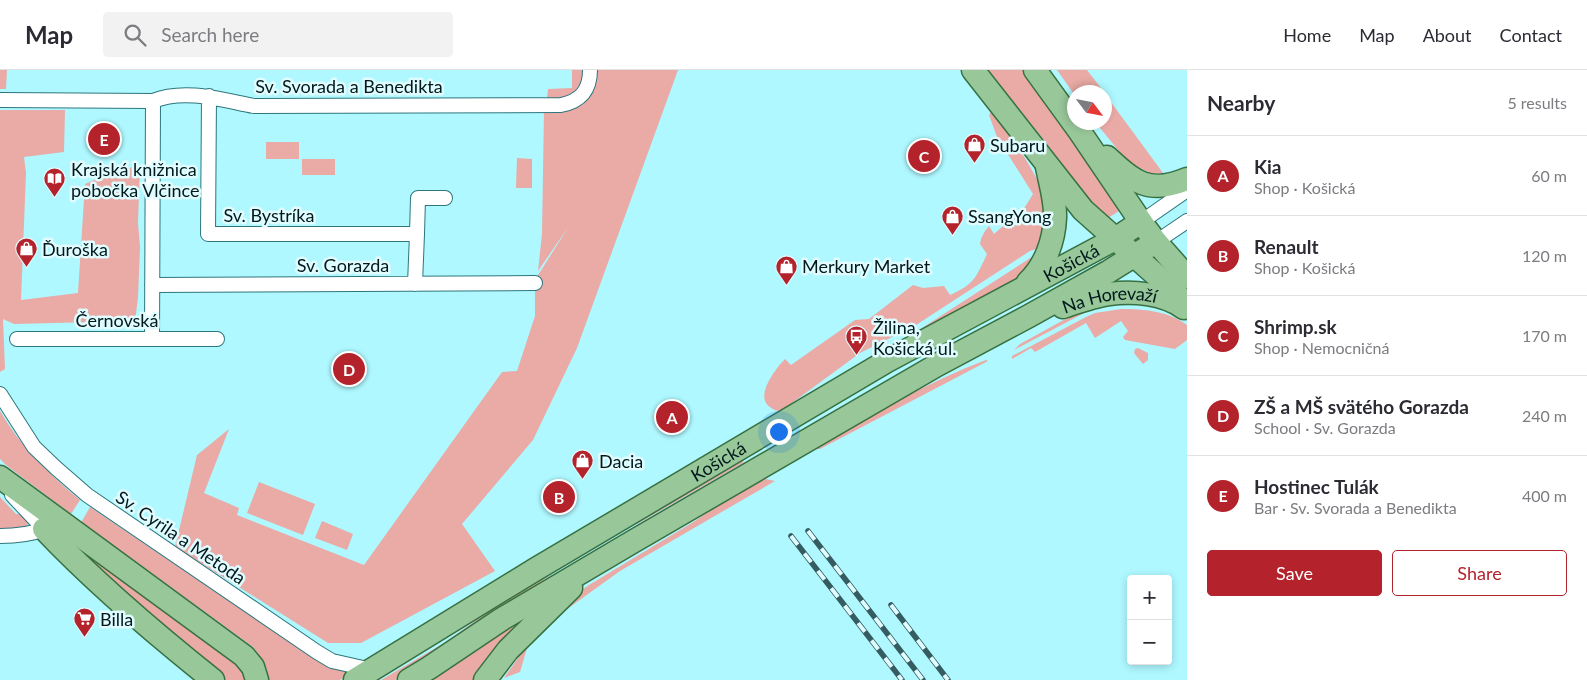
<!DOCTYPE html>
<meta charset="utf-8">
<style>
body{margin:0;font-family:Lato,sans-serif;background:#f2f2f3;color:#2b2b33}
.controls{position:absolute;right:15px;bottom:15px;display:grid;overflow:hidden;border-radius:5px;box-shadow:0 2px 8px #0003}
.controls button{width:45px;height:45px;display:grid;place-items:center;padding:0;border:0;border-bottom:1px solid #e1e1e2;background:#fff;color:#2b2b33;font:25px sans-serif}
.compass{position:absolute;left:1067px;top:15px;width:45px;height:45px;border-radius:50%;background:#fff;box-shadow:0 2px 8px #0003;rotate:122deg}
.you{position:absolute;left:778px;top:361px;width:18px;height:18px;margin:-12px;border:4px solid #fff;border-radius:50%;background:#1a73e8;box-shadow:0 0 0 8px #1a73e833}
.badge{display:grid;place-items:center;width:32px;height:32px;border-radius:50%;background:#b4232c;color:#fff;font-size:16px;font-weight:700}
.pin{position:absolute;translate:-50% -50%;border:2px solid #fff;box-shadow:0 1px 5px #0006}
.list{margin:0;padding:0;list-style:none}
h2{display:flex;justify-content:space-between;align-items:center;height:65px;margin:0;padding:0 20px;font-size:21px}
h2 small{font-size:16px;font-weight:400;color:#7c7c81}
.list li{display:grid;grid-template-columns:32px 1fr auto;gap:15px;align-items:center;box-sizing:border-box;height:80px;padding:0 20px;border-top:1px solid #e1e1e2}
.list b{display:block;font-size:19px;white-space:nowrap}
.list p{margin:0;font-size:16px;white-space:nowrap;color:#7c7c81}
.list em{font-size:16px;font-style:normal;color:#7c7c81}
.actions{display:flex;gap:10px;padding:15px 20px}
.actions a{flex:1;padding:11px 0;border:1px solid #b4232c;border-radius:5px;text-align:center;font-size:18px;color:#b4232c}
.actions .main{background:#b4232c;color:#fff}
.icon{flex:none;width:28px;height:28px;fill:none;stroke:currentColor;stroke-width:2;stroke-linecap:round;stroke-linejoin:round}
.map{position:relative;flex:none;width:1187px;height:610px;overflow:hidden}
header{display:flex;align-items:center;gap:30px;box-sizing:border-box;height:70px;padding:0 25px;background:#fff;border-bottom:1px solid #e1e1e2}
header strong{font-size:24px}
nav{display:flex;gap:28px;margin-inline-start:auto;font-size:18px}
.search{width:350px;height:45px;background:#f2f2f3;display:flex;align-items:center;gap:12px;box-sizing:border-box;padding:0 18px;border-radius:5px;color:#7c7c81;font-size:19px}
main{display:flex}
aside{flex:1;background:#fff}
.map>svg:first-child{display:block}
.green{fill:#eaaaa5}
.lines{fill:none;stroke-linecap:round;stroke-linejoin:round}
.street-casing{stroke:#2d767d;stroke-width:16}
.primary-casing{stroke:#377141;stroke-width:25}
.street{stroke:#fff;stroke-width:14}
.primary{stroke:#98c799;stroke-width:22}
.rail-casing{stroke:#355d61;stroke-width:5.5}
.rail{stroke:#e1fcff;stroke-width:4;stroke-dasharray:11;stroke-linecap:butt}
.labels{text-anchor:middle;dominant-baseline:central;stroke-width:5;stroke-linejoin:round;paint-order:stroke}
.street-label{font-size:18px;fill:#00191c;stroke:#e1fcff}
.poi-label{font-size:18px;fill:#00191c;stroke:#e1fcff;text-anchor:start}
</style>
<header>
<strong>Map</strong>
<div class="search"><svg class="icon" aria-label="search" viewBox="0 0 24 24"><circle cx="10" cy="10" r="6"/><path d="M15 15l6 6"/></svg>Search here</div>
<nav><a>Home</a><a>Map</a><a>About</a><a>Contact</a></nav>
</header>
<main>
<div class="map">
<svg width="1187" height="610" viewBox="0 0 1187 610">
<rect width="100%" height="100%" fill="#aff8ff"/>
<path class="green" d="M0,0h7l-1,19h-6z
M572,0h14c-8,26 -11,26 -36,31l-3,-3 1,-9 24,-1z
M593,0h85l-101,278 -44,92 -71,84 33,47 -134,72h-33l-153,-96 22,-92 32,-26 -25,64 35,15 -2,7 127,50 138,-193 15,-1 18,-55v-36l34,-54 -31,45 4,-37 2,-124 28,-2z
M988,0h38l92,133 1,8 -11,7 -18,-15 -43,-59z
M1057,0h30l17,22h-30v2z
M1105,24l58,79 -11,1 -24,-12 -32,-39 8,-1z
M0,40h65l-1,42 -40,5 2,16 -5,127 57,-7 7,-109 23,-10 32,-9 -2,58 2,24 -2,51 -3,23 -121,3 -11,-5 2,50 -5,3z
M991,42c15,14 54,73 55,92 0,14 -3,29 -4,43l-12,4 -114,74 -56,28 -79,58c-5,0 -7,-1 -11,-4 -16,-10 6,-39 15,-48l6,6 64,-45 14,-1 44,-34 10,3 21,-2 6,9c25,-11 26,-18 37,-41l-7,-10c1,-7 4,-12 9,-18l5,8 31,-27 8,-13 -36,-57 -8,-22z
M266,72h33v17h-33z
M517,88l15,1v29h-16z
M302,89h33v16h-33z
M1038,183l-21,27 -58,33 -40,17z
M1110,235l-24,7 -72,38 6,-6 60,-33z
M1121,239c23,0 47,2 66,16v15l-12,9 -50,-9 -2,-3 5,-6 -7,-10 -26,17 -9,-15 -51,29 -4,-4 -19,11v-3l74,-39 9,-4z
M1138,278l10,5v7l-5,4 -9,-11 1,-4z
M986,290l2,1 -168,88h-6l-1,-3c57,-30 112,-63 173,-86z
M0,341c20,35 50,64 80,89l-9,14 -65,-49 -6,-6z
M744,388l-1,5 -106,61 -3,-3z
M761,408l14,3 -155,90 -75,54 25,-27 19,-13 106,-64 59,-41z
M259,412l56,22 -12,31 -56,-22z
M0,427l16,17h4l8,8 -1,7 -27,1z
M90,437l225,152 15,8 20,4 1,2 -11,7h-75l-2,-8 4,-2 -3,-8 -11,-15 -170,-124 -1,-2z
M322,451l31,13 -6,16 -32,-12z
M614,464v3l-61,36 -103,74 -23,14 -32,19h-14l63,-37 105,-74z
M66,470l178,122 6,18h-24l-4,-3z
M535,537l-57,73h-55z
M526,577l1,1 -7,24 -16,6z"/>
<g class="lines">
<defs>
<path id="street" d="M209,26l-1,138h209l-2,50
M0,30l153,1c32,-13 69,-1 101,5l307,-1c20,-4 29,-15 29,-35
M1141,152l46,-32
M417,164l1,-36h27
M1156,172l31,-21
M152,215l383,-2
M17,269h200
M152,269l1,-238
M0,324l34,53 22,21 31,27 230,157 15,9 40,9
M0,466c16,0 29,-1 44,-7l-32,-34"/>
<g id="primary">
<path d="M973,0l110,140 73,65 31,29"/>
<path d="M1035,0l45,62 61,90 15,20 31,35"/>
<path d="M1107,87c27,25 42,38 80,22"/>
<path d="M1028,212c17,-16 26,-41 27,-64 1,-16 -5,-35 -8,-51"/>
<path id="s1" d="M1063,237c15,-5 31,-11 46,-13 24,-3 54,-1 75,14"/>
<path d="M0,407l244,179 9,11 4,13"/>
<path d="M44,459c52,55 110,104 169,151"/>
<path id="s2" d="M355,610l181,-111 351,-208 228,-122 26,-17"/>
<path d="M409,610l20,-12 73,-49 132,-78 303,-176 92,-49 79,-44 48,-30"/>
<path d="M485,610l23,-30 63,-62"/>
</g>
</defs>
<use href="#street" class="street-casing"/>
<use href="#primary" class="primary-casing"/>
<use href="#street" class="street"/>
<use href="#primary" class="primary"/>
<defs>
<path id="rail" d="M808,461l115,149
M791,466l111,144
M891,535l57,75"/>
</defs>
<use href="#rail" class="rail-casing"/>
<use href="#rail" class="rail"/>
</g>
<defs>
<symbol id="shop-pin" viewBox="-11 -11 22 30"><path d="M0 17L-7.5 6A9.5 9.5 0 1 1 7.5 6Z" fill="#b4232c" stroke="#e1fcff"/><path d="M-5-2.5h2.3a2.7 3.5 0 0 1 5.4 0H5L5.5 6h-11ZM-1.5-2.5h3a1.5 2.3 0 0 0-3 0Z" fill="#fff"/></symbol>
<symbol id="library-pin" viewBox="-11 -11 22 30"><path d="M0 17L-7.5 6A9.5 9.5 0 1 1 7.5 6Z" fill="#b4232c" stroke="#e1fcff"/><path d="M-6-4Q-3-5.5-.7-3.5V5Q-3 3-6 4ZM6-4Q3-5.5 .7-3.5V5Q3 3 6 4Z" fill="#fff"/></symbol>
<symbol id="bus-pin" viewBox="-11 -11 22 30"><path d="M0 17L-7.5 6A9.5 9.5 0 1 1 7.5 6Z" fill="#b4232c" stroke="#e1fcff"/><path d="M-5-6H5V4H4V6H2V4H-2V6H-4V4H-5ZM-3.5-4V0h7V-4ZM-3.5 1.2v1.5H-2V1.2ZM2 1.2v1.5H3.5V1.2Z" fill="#fff"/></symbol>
<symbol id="supermarket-pin" viewBox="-11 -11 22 30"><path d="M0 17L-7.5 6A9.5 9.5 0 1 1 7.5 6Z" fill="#b4232c" stroke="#e1fcff"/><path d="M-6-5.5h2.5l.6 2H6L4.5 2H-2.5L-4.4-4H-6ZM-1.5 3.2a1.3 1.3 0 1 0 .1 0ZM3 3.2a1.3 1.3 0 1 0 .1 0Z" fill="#fff"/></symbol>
</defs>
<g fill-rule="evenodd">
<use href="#shop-pin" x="962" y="62" width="25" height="34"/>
<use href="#library-pin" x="42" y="96" width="25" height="34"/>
<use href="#shop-pin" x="940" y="134" width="25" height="34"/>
<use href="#shop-pin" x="14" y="166" width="25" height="34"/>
<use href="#shop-pin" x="774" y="184" width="25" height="34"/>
<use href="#bus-pin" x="844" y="254" width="25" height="34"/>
<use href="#shop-pin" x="570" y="378" width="25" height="34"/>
<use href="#supermarket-pin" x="72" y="536" width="25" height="34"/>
</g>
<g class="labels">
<g class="street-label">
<text x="349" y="16">Sv. Svorada a Benedikta</text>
<text x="269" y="145">Sv. Bystríka</text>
<text stroke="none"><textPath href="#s2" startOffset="829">Košická</textPath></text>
<text x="343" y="195">Sv. Gorazda</text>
<text stroke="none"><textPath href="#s1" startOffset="48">Na Horevaží</textPath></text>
<text x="117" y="250">Černovská</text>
<text stroke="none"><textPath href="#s2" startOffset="424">Košická</textPath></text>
<text transform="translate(181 467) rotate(34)">Sv. Cyrila a Metoda</text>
</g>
<g class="poi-label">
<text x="990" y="75">Subaru</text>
<text x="71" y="99">Krajská knižnica<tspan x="71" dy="21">pobočka Vlčince</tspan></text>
<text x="968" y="146">SsangYong</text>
<text x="42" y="179">Ďuroška</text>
<text x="802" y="196">Merkury Market</text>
<text x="873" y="257">Žilina,<tspan x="873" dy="21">Košická ul.</tspan></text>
<text x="599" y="391">Dacia</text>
<text x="100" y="549">Billa</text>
</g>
</g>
</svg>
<div class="controls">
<button>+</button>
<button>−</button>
</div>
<svg class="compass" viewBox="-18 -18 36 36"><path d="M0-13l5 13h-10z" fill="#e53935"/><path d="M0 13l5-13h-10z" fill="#7c7c81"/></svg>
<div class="you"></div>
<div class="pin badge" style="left:672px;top:347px">A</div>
<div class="pin badge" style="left:559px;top:427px">B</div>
<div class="pin badge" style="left:924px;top:86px">C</div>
<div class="pin badge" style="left:349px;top:299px">D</div>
<div class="pin badge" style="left:104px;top:69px">E</div>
</div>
<aside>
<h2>Nearby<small>5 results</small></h2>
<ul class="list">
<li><span class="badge">A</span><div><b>Kia</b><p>Shop · Košická</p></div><em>60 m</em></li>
<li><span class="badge">B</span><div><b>Renault</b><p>Shop · Košická</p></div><em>120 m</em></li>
<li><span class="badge">C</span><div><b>Shrimp.sk</b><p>Shop · Nemocničná</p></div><em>170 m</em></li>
<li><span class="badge">D</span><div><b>ZŠ a MŠ svätého Gorazda</b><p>School · Sv. Gorazda</p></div><em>240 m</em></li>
<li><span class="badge">E</span><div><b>Hostinec Tulák</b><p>Bar · Sv. Svorada a Benedikta</p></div><em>400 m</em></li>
</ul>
<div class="actions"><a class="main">Save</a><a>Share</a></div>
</aside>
</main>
